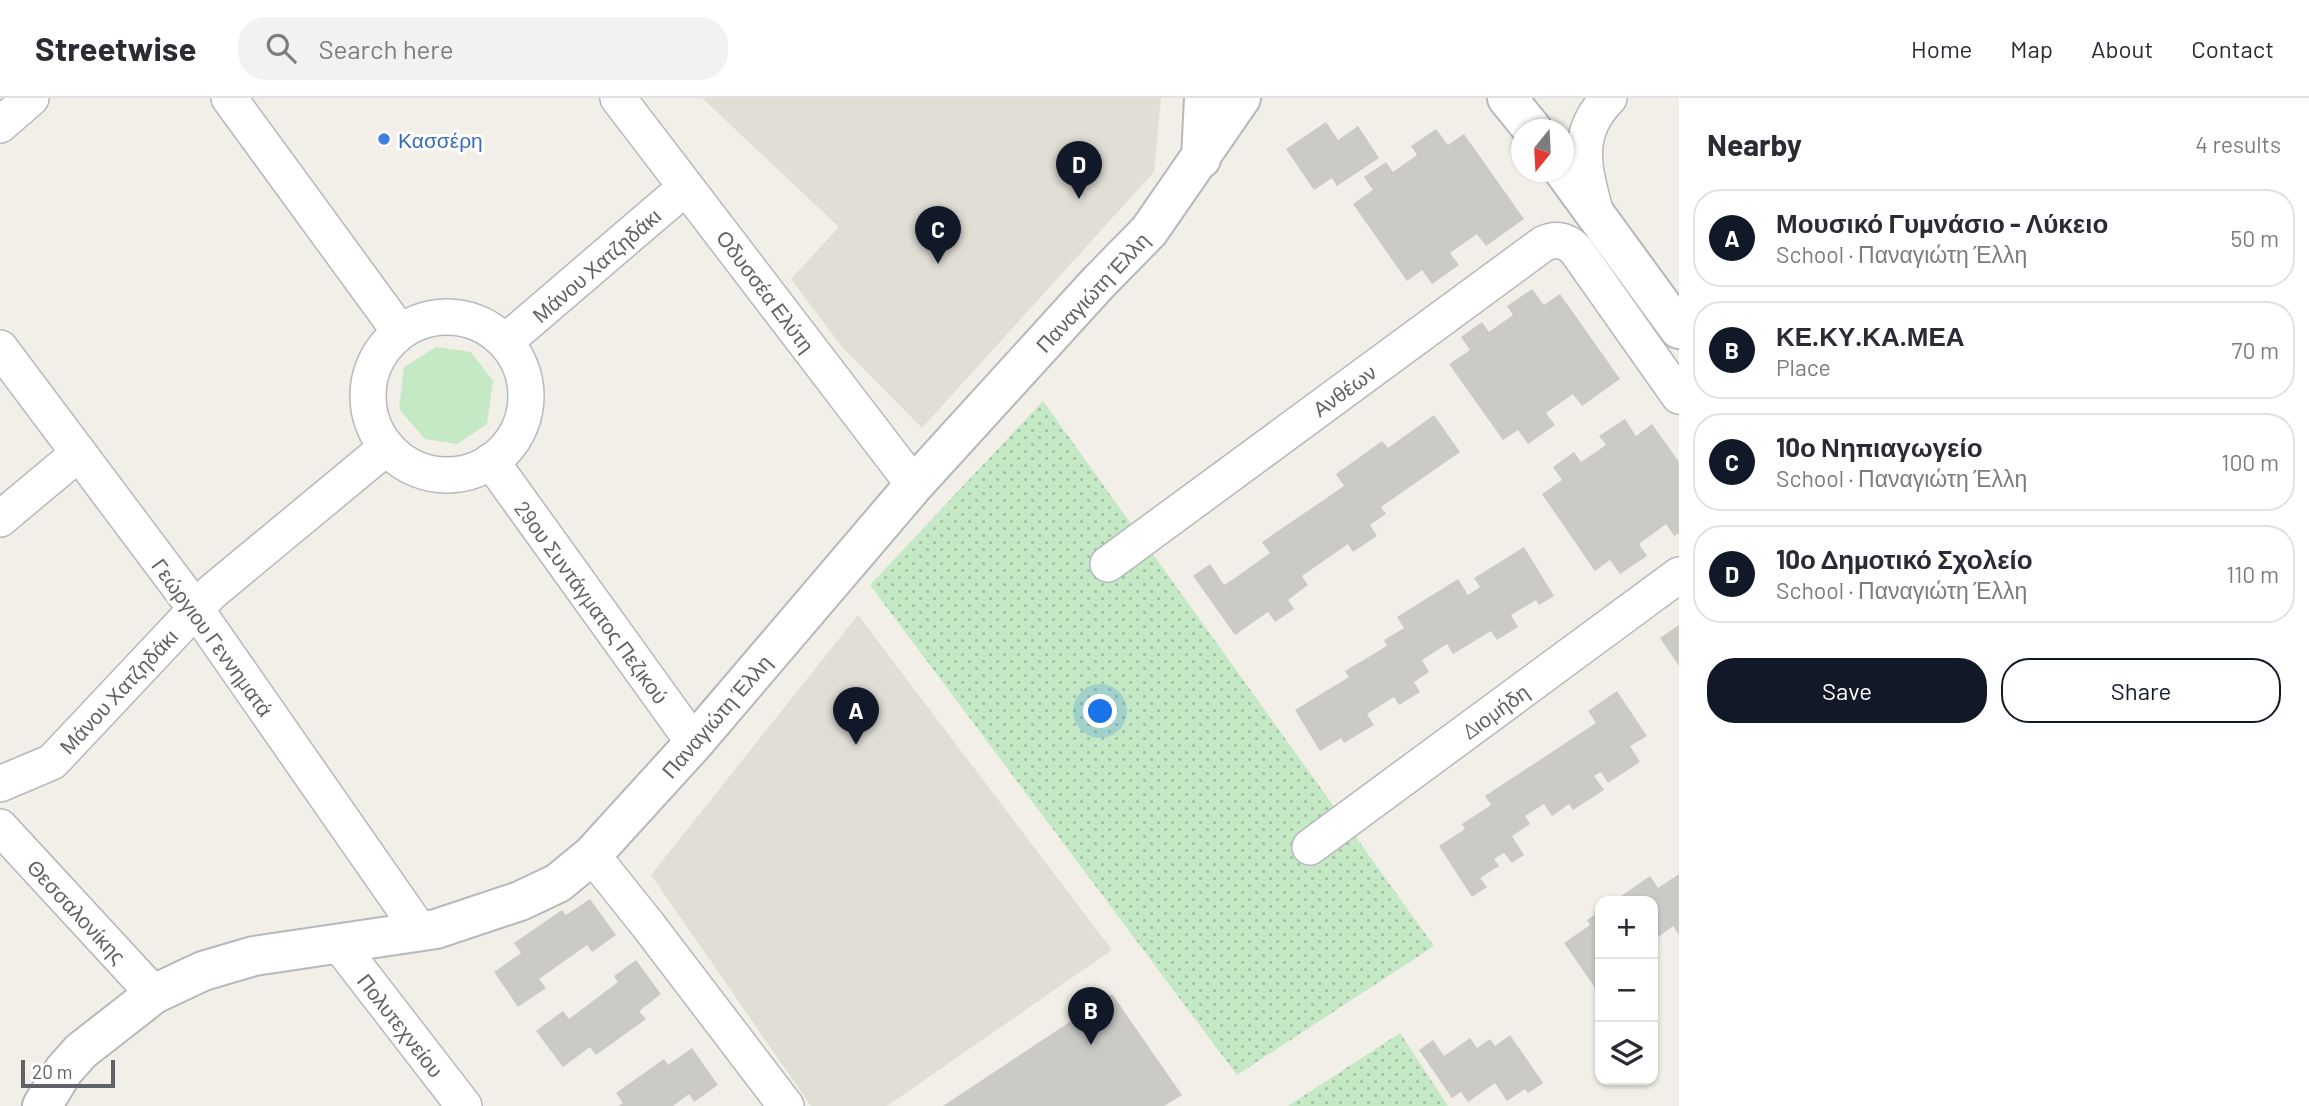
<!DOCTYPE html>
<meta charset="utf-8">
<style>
body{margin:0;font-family:Barlow,sans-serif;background:#f2f2f3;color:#2b2b33}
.controls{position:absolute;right:21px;bottom:21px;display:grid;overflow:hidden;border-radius:14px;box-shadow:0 2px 5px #0004}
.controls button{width:63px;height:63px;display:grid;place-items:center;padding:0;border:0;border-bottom:2px solid #e1e1e2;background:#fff;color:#2b2b33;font:35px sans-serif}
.compass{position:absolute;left:1511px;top:21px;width:63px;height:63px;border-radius:50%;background:#fff;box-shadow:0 2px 5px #0004;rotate:198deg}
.scale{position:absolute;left:21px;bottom:18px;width:94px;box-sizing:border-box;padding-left:7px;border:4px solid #5f6368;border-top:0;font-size:19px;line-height:24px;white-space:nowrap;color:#5f6368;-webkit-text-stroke:5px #fff;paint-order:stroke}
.you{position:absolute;left:1101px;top:614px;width:24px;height:24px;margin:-18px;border:5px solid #fff;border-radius:50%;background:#1a73e8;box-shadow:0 0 0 10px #1a73e833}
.badge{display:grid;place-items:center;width:46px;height:46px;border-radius:50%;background:#111827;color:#fff;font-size:23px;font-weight:700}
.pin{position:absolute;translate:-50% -58px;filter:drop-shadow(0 2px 4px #0008)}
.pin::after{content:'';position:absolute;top:37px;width:24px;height:21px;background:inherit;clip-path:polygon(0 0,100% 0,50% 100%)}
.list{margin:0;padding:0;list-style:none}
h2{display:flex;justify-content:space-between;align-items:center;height:91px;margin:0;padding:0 28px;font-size:30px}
h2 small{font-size:23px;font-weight:400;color:#7c7c81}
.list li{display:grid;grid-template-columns:46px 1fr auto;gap:21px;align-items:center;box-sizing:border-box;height:98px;margin:0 14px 14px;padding:0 14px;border:2px solid #e1e1e2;border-radius:28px}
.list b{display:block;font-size:26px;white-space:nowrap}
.list p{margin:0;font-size:23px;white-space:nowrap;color:#7c7c81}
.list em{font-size:23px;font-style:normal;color:#7c7c81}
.actions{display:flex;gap:14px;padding:21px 28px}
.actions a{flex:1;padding:16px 0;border:2px solid #111827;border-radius:28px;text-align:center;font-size:24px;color:#111827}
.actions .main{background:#111827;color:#fff}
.icon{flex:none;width:38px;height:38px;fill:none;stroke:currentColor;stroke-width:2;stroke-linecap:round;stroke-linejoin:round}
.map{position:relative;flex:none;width:1679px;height:1008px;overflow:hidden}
header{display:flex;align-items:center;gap:42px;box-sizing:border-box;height:98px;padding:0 35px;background:#fff;border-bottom:2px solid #e1e1e2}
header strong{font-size:33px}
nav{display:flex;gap:38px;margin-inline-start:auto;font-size:24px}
.search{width:490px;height:63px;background:#f2f2f3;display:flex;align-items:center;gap:18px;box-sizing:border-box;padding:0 24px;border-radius:28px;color:#7c7c81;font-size:26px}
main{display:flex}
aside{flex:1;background:#fff}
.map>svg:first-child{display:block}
.education{fill:#e1ded6}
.grass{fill:#c5e8c5}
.park{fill:url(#park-dots)}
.building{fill:#cccac5}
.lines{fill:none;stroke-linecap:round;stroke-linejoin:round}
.minor-casing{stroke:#b5b8bc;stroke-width:38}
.tertiary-casing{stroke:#b5b8bc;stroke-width:42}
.minor{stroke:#fff;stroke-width:35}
.tertiary{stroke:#fff;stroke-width:38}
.shop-dot{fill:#3f7fe0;stroke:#fff;stroke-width:2.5}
.labels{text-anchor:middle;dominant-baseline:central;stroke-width:6;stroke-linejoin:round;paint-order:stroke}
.shop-label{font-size:21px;fill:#366cbe;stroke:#fff;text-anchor:start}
.street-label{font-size:21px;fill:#5f6368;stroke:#fff}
</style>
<header>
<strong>Streetwise</strong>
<div class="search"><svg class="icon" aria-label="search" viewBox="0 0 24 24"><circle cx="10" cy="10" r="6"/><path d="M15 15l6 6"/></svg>Search here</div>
<nav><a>Home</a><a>Map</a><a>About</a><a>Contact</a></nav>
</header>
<main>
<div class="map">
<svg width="1679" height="1008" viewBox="0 0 1679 1008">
<defs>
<pattern id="park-dots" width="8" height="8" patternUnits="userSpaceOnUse" patternTransform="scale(1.75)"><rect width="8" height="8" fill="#c5e8c5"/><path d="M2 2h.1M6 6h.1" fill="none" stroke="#a3c0a4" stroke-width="1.8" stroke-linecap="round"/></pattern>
</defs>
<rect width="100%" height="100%" fill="#f1efe8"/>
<path class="education" d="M702,0h459l-7,74 -232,256 -80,-81 -51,-68 48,-52z
M858,517l254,335 -225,156h-76l-160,-231z"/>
<path class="grass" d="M436,249l35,5 22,29 -6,43 -30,20 -32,-5 -26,-30 5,-42z"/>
<path class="park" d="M1043,303l391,545 -197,129 -367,-490z
M1400,935l48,73h-160z"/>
<path class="building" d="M1326,24l12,18 20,-14 21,32 -42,28 -5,-8 -18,12 -28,-41z
M1436,31l12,16 16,-11 60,85 -38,27 -9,-12 -27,19 9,12 -27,19 -10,-14 -15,11 -54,-77 20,-14 -9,-13 22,-15 7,10 24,-17 -6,-9z
M1532,191l12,16 16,-11 60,85 -38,27 -9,-12 -27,19 9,12 -27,19 -10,-14 -15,10 -54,-76 21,-14 -9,-13 21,-15 7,10 24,-17 -6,-9z
M1434,317l26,37 -79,55 5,7 -16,11 7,11 -24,16 -5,-8 -46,32 6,9 -20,15 6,9 -19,13 -7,-10 -33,23 -42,-59 17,-12 14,21 11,-7 35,-25 -8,-11 82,-56 -8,-12 46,-33 6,7z
M1625,321l11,17 16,-12 27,38v71l-5,3 -8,-12 -27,20 8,12 -27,18 -10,-14 -15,11 -53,-77 20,-14 -9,-13 21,-15 7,10 25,-17 -7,-9z
M1524,449l30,49 -15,9 -3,-5 -25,15 7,12 -21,13 -6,-9 -38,23 -6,-10 -25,16 7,12 -15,10 6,10 -21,13 -5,-8 -27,17 7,11 -30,18 -3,-5 -21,13 -25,-41 54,-33 -4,-6 42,-25 -3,-6 20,-12 -7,-11 61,-38 10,16 12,-8 -6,-9z
M1679,527v41l-19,-28z
M1617,593l30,45 -17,10 10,16 -32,21 -7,-11 -7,4 10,14 -31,20 -4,-6 -17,12 -8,-12 -19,12 5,8 -18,12 12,19 -12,8 -8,-10 -10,6 5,7 -19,12 7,9 -15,10 -33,-51 26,-17 -3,-5 29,-19 -6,-9 111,-73 -8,-12z
M1679,776v61l-6,-9 -20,15v-40h-39l36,-25 8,12z
M590,801l26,36 -24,17 -5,-7 -48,34 7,9 -28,19 -24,-35 27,-19 -7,-10 48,-33 4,5z
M1600,813v75l-4,3 -32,-46 26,-18 -3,-5z
M636,862l25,34 -22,17 7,8 -50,36 -6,-8 -27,20 -27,-36 27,-20 6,8 49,-37 -4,-6z
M1112,896l70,101 -18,11h-221z
M1510,937l33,48 -15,10 -3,-4 -18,12 -12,-18 -27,19 -7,-10 -9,6 -33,-48 14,-10 11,16 26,-18 7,10 13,-9 5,7z
M692,950l26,37 -24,17 -5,-8 -16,12h-55l5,-3 -7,-10 48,-34 4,6z"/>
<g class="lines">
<defs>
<path id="minor" d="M229,0l171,234
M618,0l296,387
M0,27l31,-27
M1596,116c-12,-45 -23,-80 13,-116
M368 298a79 79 0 1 1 158 0a79 79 0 1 1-158 0Z
M505,244l181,-155
M0,250l195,260 225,323
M491,363l203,282
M0,421l79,-66
M1108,466l435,-320c13,-6 23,-4 33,6l103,146
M0,686l52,-22 160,-170 175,-145
M0,729l154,167
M1310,749l369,-272
M592,757l56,70 138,181
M338,845l126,163"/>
<path id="tertiary" d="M1507,0l26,32
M1201,61l3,-61
M1563,72l116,159
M42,1008l22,-36 17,-19 73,-57 49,-23 51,-15 182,-27 84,-28 38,-18 34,-28 102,-112 220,-258 184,-202 51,-52 92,-133"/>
</defs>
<use href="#minor" class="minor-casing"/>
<use href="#tertiary" class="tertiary-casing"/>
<use href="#minor" class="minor"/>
<use href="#tertiary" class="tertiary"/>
</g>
<circle class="shop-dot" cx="384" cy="41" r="7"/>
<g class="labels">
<g class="shop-label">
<text x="398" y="41">Κασσέρη</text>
</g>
<g class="street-label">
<text transform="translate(596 167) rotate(-41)">Μάνου Χατζηδάκι</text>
<text transform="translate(766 193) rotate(53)">Οδυσσέα Ελύτη</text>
<text transform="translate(1092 194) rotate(-47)">Παναγιώτη Έλλη</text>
<text transform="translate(1344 292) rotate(-36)">Ανθέων</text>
<text transform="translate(592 504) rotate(54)">29ου Συντάγματος Πεζικού</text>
<text transform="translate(213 539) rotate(54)">Γεώργιου Γεννηματά</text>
<text transform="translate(118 593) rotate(-47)">Μάνου Χατζηδάκι</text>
<text transform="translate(1495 613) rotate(-36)">Διομήδη</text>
<text transform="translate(716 618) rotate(-49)">Παναγιώτη Έλλη</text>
<text transform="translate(77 813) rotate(47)">Θεσσαλονίκης</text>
<text transform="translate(401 927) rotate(52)">Πολυτεχνείου</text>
</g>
</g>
</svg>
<div class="controls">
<button>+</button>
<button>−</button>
<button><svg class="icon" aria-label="layers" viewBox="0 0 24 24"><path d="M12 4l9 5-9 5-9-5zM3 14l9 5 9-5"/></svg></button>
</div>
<svg class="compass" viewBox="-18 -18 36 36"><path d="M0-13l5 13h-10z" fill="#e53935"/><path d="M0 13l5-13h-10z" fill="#7c7c81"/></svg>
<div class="scale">20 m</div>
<div class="you"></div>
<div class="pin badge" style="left:856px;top:647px">A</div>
<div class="pin badge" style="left:1091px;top:947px">B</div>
<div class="pin badge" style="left:938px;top:166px">C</div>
<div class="pin badge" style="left:1079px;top:101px">D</div>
</div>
<aside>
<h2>Nearby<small>4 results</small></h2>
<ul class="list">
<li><span class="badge">A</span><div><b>Μουσικό Γυμνάσιο - Λύκειο</b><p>School · Παναγιώτη Έλλη</p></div><em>50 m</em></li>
<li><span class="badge">B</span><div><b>ΚΕ.ΚΥ.ΚΑ.ΜΕΑ</b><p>Place</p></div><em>70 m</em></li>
<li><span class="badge">C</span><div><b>10ο Νηπιαγωγείο</b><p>School · Παναγιώτη Έλλη</p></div><em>100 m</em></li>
<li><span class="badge">D</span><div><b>10ο Δημοτικό Σχολείο</b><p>School · Παναγιώτη Έλλη</p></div><em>110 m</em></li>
</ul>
<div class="actions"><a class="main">Save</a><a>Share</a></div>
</aside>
</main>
